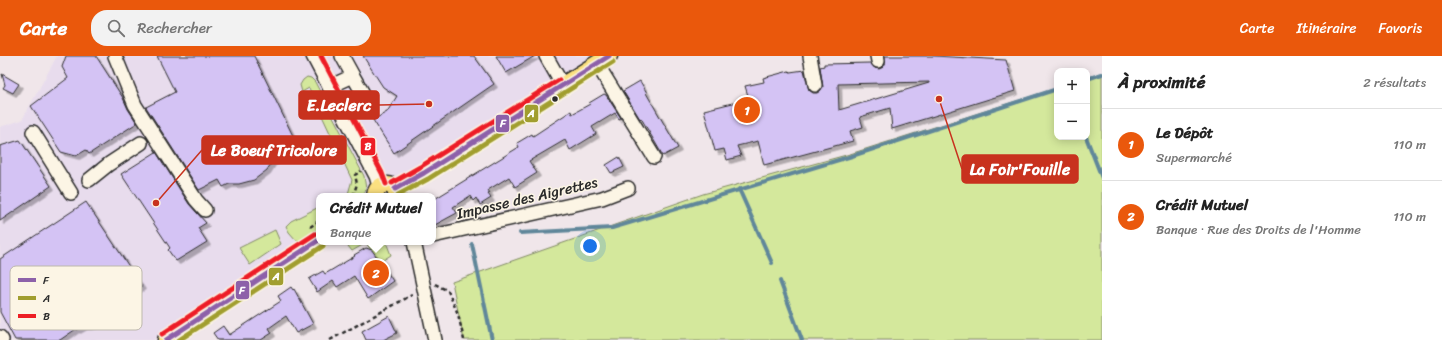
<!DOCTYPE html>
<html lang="fr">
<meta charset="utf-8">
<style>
body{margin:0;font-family:Sriracha,sans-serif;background:#f2f2f2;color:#222}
.controls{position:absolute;right:12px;top:12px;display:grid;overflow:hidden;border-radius:8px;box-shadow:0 2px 10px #0003}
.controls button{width:36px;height:36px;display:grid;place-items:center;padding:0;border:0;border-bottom:1px solid #e0e0e0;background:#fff;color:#222;font:20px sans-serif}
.you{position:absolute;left:590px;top:190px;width:14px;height:14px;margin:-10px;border:3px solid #fff;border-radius:50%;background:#1a73e8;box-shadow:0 0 0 6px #1a73e833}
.badge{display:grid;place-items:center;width:26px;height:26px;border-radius:50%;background:#ea580c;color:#fff;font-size:13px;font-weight:700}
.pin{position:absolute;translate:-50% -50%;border:2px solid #fff;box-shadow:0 1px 4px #0006}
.popup{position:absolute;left:316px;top:137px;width:120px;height:52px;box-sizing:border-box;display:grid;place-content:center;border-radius:8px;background:#fff;filter:drop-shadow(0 1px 3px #0005);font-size:13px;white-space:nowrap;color:#767676}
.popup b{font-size:15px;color:#222}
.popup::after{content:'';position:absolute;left:50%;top:100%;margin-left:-8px;border:8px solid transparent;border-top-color:#fff}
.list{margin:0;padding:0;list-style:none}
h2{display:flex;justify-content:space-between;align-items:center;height:52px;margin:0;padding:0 16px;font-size:17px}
h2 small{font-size:13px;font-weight:400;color:#767676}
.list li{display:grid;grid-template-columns:26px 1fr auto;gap:12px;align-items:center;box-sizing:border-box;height:72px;padding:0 16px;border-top:1px solid #e0e0e0}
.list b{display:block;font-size:15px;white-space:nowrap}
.list p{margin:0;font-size:13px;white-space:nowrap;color:#767676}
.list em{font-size:13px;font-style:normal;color:#767676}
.icon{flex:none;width:22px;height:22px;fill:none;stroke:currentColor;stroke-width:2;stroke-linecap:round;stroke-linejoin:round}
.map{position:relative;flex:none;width:1102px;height:284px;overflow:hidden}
header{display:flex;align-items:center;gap:24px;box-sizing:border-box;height:56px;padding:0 20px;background:#ea580c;color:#fff}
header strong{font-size:19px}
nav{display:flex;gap:22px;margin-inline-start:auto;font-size:14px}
.search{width:280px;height:36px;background:#f2f2f2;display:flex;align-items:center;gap:10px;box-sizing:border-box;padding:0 14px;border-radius:16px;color:#767676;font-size:15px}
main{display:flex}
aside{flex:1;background:#fff}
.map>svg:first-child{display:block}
.built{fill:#e8dced}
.green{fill:#d4e89c;stroke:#808a64}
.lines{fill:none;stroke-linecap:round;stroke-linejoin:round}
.stream{stroke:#60879a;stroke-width:4}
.building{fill:#d4c3f4;stroke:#2b2b2b;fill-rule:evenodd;filter:url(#shadow)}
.minor-casing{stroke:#2b2b2b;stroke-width:16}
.major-casing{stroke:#2b2b2b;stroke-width:19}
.path{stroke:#2b2b2b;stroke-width:2.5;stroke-dasharray:4 3;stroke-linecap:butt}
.minor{stroke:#fcf5e5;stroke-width:13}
.major{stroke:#fbe080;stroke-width:16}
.bus-1-casing{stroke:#fcf5e5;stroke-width:8}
.bus-2-casing{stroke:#fcf5e5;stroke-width:8}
.bus-3-casing{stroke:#fcf5e5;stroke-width:8}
.bus-1{stroke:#8d61a9;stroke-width:5}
.bus-2{stroke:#a19e2f;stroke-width:5}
.bus-3{stroke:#ed1e25;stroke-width:5}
.bus-dot{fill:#2b2b2b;stroke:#fcf5e5;stroke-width:1.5}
.labels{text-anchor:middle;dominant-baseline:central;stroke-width:3;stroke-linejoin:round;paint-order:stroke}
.street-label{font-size:15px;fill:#2b2b2b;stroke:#fcf5e5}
.key{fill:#fcf5e5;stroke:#bdb8ad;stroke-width:1}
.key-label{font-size:11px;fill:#2b2b2b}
.leader{fill:none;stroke:#c8321e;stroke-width:1.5}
.callout-dot{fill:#c8321e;stroke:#fcf5e5;stroke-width:1.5}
.callout{fill:#c8321e;stroke:#c8321e;stroke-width:1.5}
.callout-label{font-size:16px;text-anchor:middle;font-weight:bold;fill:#fff}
.line-badge{stroke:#fcf5e5;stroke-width:1.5}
.badge-label{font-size:11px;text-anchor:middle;font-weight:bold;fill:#fff}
</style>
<header>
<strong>Carte</strong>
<div class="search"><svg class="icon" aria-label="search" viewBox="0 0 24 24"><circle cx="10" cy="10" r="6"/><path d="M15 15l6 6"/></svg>Rechercher</div>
<nav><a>Carte</a><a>Itinéraire</a><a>Favoris</a></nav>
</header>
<main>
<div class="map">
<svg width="1102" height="284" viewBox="0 0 1102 284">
<defs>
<filter id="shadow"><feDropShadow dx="3.5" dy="3.5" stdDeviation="0" flood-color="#0004"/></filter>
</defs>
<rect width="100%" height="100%" fill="#f0e6ea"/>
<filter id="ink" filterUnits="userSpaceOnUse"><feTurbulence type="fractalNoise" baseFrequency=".025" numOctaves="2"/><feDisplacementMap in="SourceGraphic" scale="8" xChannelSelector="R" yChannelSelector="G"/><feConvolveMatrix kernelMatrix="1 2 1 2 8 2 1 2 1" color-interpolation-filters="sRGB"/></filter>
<g filter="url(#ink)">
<path class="built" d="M57,0h549l-229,140h-58v37l-166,107h-153v-213l22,-7z"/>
<path class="green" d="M1102,18v266h-638l-12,-58 251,-88 147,-40 207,-66v49h30v-58z
M307,21l4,1 4,4 49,94 2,13 -3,7h-20l5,-2 4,-14 -43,-92 -7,4 -2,-7 3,-5z
M319,151v23l-17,11 -6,-1 -7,-8 -3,-6 5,-5z
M275,174l6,14 -31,21 -11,-17z
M354,186h32l5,13 -11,7 -14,-19 -14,8 -4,-5z"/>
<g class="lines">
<path class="stream" d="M1087,23l15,-5
M1086,81l16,41
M739,133l33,74
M520,177l92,-5 17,-5 223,-67 205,-67
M472,188l20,96
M780,225l22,59"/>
</g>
<path class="building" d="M66,0h30l27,42 5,11 9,14 -48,31 -3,-4 -10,6 -15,-4 -30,-46 37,-28 -6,-11z
M157,0h97l42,86 -21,10 4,7 -7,3 -5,8 -13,10 -15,4h-10l-6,3 -4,-7 -20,10 -53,-83 29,-15z
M363,0h111l20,28 -100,69 -21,-33 14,-8 10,-16 -14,-9z
M496,0h39l-29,17z
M885,0h49l72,4 9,31 -123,38 -2,-21 -30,9 3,10 -13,4 3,10 -89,24 -6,-24 -21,5 4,10 -14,4 -3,-11 -9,2 -11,-41 45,-11 -4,-13 19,-4 -1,-4 26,-7 1,1 14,-2 5,20 4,3h4l3,-2 3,-4 -3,-20 4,-1v-2l46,-1 5,5 4,1 4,-2 2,-3zM929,26v1l-90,27 -1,-26z
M2,18l17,10 -6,9 -10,-5 2,-3z
M640,25l7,12h-1l32,55 -15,8 -22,-38 -1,1 -17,-28z
M604,38l2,1 15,23 -2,1 -4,-6 -23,14 4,7 -26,16 -5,-10 -36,21 8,12 -22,14 -6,-10 -21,13 2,3 -2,1 3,4 -11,7 -4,-7 -3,3 -3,-5 -17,11 4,6 -24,13v-26l86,-53 -2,-4 15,-9 1,2 38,-25 1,3 18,-10 -1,-1z
M20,84l31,46 -51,35v-75z
M156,96l33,52 17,19 -8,5 9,14 -31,19 -8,-11 2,-2 -49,-74z
M619,101l5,10 -13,6 -5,-8z
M86,146l56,84 -36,24 -6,5 -3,7 -3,3 -5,1h-5l-7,4 -1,-1 -16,11h-45l-15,-28v-53z
M366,192l6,2 21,31 -25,18 -14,-23 -17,11 -4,-6 -16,11 -8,-13 14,-8 2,3 30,-18 -1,-1z
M291,231l2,3 1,-1 19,35 -17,9 -10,-17 -17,12 3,5 -11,7h-43l-5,-7 10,-7 6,9 52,-34 -3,-5z
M389,260l8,17 -14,7h-17l-4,-9z"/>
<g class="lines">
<defs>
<path id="minor" d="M115,0l20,49 61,95 9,10
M313,0l63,120 3,10
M546,0l17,30
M810,0l5,29
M877,0l1,5
M597,8l57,93
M353,20l12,21
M329,31l24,-11 -11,-20
M33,76l38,61
M89,124l20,-16 32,-21
M433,180l169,-38 26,-10
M414,186l21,98
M0,281l2,3"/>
<path id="major" d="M395,133l29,-16 185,-117
M375,140c1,-10 10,-14 19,-9l3,9
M166,284l153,-100"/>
</defs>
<use href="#minor" class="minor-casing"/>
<use href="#major" class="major-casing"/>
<path class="path" d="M353,140l4,-12 -2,-9 6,-4
M310,171l9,-6
M346,188l3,-2
M435,228l13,7 10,23 6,26
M330,284l82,-45"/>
<use href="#minor" class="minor"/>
<use href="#major" class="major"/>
<defs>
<path id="bus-1" d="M395,133l29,-16 185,-117
M166,284l153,-100"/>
<path id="bus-2" d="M398,139l30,-16 185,-117
M179,284l144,-94"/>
<path id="bus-3" d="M321,0l61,117 4,11
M392,127l28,-16 139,-87
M162,278l153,-100"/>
</defs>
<use href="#bus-1" class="bus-1-casing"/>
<use href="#bus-2" class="bus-2-casing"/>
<use href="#bus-3" class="bus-3-casing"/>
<use href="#bus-1" class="bus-1"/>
<use href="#bus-2" class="bus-2"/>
<use href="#bus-3" class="bus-3"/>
</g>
</g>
<circle class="bus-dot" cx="555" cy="43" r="3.5"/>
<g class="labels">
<g class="street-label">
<text transform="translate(527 142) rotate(-13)">Impasse des Aigrettes</text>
</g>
</g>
<rect x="10" y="210" width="132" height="64" rx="6" class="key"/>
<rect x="18" y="222" width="18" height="4" fill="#8d61a9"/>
<rect x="18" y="240" width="18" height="4" fill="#a19e2f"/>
<rect x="18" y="258" width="18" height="4" fill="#ed1e25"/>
<g class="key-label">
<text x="43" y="228">F</text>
<text x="43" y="246">A</text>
<text x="43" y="264">B</text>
</g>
<path class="leader" d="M429 48L379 49M156 147L202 94M939 43L962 113"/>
<g class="callout-dot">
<circle cx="429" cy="48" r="4"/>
<circle cx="156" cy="147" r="4"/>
<circle cx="939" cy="43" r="4"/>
</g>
<g class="callout">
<rect x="299" y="35" width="80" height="28" rx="4"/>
<rect x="202" y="80" width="144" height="28" rx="4"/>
<rect x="962" y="99" width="116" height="28" rx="4"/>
</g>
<g class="callout-label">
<text x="339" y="55">E.Leclerc</text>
<text x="274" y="100">Le Boeuf Tricolore</text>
<text x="1020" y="119">La Foir'Fouille</text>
</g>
<g class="line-badge">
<rect x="524" y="48" width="15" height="19" rx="4" fill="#a19e2f"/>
<rect x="495" y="58" width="15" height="19" rx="4" fill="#8d61a9"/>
<rect x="360" y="81" width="16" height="19" rx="4" fill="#ed1e25"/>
<rect x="268" y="211" width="16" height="19" rx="4" fill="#a19e2f"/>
<rect x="235" y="224" width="15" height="20" rx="4" fill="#8d61a9"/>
</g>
<g class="badge-label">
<text x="531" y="61">A</text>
<text x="503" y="71">F</text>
<text x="368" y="94">B</text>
<text x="276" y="224">A</text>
<text x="242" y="238">F</text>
</g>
</svg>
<div class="controls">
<button>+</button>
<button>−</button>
</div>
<div class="you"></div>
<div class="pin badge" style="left:747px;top:54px">1</div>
<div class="pin badge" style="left:376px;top:217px">2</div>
<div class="popup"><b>Crédit Mutuel</b>Banque</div>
</div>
<aside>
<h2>À proximité<small>2 résultats</small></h2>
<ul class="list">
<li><span class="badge">1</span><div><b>Le Dépôt</b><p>Supermarché</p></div><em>110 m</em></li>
<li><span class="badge">2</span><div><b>Crédit Mutuel</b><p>Banque · Rue des Droits de l'Homme</p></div><em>110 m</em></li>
</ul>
</aside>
</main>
